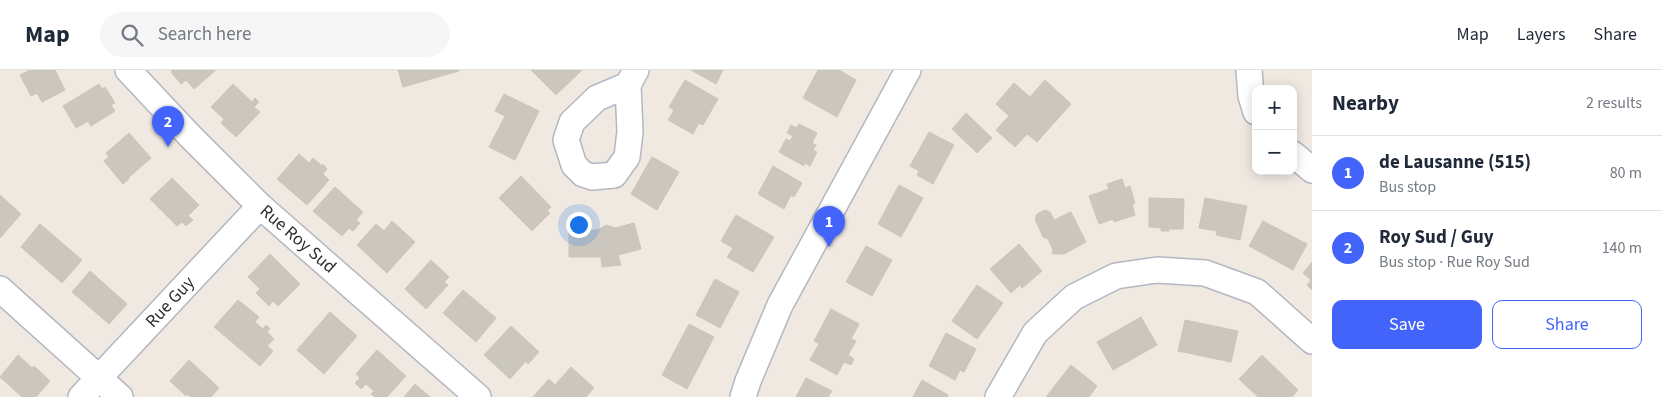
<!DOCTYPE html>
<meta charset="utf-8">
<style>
body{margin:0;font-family:"Source Sans 3",sans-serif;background:#f6f6f7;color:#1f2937}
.controls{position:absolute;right:15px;top:15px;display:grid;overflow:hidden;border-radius:10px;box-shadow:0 2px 12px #0003}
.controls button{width:45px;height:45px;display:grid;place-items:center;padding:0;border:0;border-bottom:1px solid #e0e1e3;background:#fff;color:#1f2937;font:25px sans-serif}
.you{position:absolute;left:578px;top:154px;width:18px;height:18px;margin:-12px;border:4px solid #fff;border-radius:50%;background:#1a73e8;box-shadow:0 0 0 8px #1a73e833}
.badge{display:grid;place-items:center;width:32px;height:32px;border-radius:50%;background:#4264fb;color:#fff;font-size:16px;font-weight:700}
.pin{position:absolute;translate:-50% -41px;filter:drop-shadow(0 1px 2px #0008)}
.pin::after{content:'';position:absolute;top:26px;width:18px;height:15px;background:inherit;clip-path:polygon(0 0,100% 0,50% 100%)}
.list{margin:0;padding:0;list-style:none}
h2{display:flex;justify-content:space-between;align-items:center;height:65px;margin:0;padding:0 20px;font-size:21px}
h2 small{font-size:16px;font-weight:400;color:#747a83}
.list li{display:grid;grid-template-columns:32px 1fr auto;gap:15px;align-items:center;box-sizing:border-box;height:75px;padding:0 20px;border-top:1px solid #e0e1e3}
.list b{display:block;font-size:19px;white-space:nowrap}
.list p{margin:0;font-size:16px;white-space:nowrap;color:#747a83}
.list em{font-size:16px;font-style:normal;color:#747a83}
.actions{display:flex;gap:10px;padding:15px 20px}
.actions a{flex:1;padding:11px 0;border:1px solid #4264fb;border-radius:10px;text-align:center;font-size:18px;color:#4264fb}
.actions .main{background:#4264fb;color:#fff}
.icon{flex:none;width:28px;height:28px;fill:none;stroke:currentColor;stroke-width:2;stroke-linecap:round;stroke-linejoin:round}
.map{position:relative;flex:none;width:1312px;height:327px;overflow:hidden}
header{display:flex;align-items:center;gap:30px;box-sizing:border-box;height:70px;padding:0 25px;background:#fff;border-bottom:1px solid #e0e1e3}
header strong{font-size:24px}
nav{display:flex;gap:28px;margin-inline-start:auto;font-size:18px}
.search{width:350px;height:45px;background:#f6f6f7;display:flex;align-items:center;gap:12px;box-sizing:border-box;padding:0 18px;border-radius:28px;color:#747a83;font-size:19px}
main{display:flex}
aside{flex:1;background:#fff}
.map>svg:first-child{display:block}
.building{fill:#cbc7bf;stroke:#cbc5ba}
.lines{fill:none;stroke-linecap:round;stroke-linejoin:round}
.minor-casing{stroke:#b4b7c1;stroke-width:28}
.minor{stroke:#fff;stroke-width:25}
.labels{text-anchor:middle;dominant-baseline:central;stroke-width:4;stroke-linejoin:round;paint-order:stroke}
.street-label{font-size:18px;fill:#2e2e2e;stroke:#fff}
</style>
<header>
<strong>Map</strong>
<div class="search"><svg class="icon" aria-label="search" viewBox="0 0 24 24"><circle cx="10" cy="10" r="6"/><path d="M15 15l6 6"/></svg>Search here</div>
<nav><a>Map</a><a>Layers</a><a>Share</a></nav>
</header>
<main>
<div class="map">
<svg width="1312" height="327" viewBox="0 0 1312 327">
<rect width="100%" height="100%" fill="#efe9e1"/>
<path class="building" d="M30,0h25l10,20 -23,12 -5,-9 -6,3 -11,-21z
M173,0h43l-22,19 -8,-9 -5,4 -10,-12z
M398,0h61v1l-56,16z
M531,0h51l-26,25z
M691,0h32l-7,14z
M818,0h21l17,10 -19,37 -34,-19z
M685,10l33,19 -15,26 -4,-2 -6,11 -25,-14 6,-10 -5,-3z
M1045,10l26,24 -34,38 -10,-8 -12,13 -19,-17 13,-14 -13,-12 18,-21 16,14z
M99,14l3,5 3,-2 10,16 -4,2 4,6 -24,15 -3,-5 -12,7 -13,-22z
M233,14l19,18 3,-4 4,4 -5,5 6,5 -24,25 -15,-14 3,-4 -13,-12z
M504,24l35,17 -24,49 -26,-13 16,-31 -10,-5z
M966,43l26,25 -15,15 -25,-24z
M799,54l18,9 -5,10 4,2 -3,5 4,2 -7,14 -5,-3 -1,3 -25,-14 7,-13 4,2 3,-5 -6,-3 4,-8 6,3z
M929,62l25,13 -21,39 -16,-9 2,-4 -9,-5z
M129,63l22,25 -23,20 1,1 -6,5 -19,-23 5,-4 -3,-4z
M299,84l10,9 4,-5 9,8 1,-2 4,5 -4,5 6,6 -22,25 -30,-26z
M652,87l27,15 -22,38 -26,-16z
M773,96l29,17 -8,14 -3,-2 -7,14 -26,-15z
M521,106l30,31 -4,4 3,2 -18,18 -33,-33z
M172,108l27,27 -11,11 5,4 -7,6 -4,-4 -5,4 -27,-27z
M1122,109l3,9 5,-2 5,17 -3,1 3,11 -21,7 -1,-3 -14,5 -10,-28 20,-7 -2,-5z
M899,115l24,13 -22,39 -23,-13z
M335,117l28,25 -7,8 4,3 -7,8 -4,-3 -7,8 -29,-25z
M0,125l21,19 -21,24z
M1149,128l35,1 -1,30h-14v2h-8v-3l-12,-1z
M1205,128l42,8 -7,34 -24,-5 1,-4 -18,-3z
M1045,140l5,2 4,8 17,-8 15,30 -22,12h-12l1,-4 -5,-11 -5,-2 -8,-18 2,-5z
M736,145l38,22 -21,35 -26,-15 6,-9 -12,-7z
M392,151l23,21 -28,31 -30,-28 19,-21 8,7z
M1263,151l44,23 -14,26 -44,-24z
M634,153l7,26 -23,6 3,10 -19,2 -1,-10h-32v-27h29l8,-5 9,3z
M40,154l42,36 -20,23 -41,-36z
M1019,174l23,27 -20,17 -2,-3 -9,8 -21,-24z
M866,176l26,14 -20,36 -26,-14z
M270,184l30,30 -22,22 -5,-5 -4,5 -13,-13 4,-4 -12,-12z
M431,190l18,17 -5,5 4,3 -22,24 -21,-20z
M1312,192v28l-5,-5 4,-5 -8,-7z
M90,201l37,33 -18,20 -37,-32z
M715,209l24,13 -19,36 -24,-13z
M977,215l26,18 -26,36 -25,-18z
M463,220l33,28 -20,24 -33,-29z
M238,230l21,17 -4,5 8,7 3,-4 4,4 -3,3 7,7 -7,7 6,5 -13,15 -46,-39z
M831,239l28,15 -8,15 5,2 -8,14 6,4 -3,6 -7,-3 -7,13 -27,-15 9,-16 -5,-3z
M330,242l27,24 -33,38 -27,-24z
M1141,247l16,28 -44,25 -16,-28z
M1185,250l53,11 -7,31 -53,-11z
M689,254l25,13 -27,52 -25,-14z
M511,256l28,26 -11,12 -2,-3 -16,18 -26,-24z
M946,263l30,16 -12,23 -4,-2 -5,10 -26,-14z
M377,280l29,26 -19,21h-12l-4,-3 3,-3 -8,-7 -5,5 -6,-6 5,-5 -4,-4z
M18,285l14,13 2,-2 16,15 -14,16h-14l-22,-20z
M1262,285l36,35 -6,7h-34l-19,-18z
M189,290l30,28 -8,9h-20l-4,-3 -1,2 -16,-15z
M1071,295l26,21 -8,11h-43z
M571,297l23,21 -8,9h-53l16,-18 6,6z
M806,308l26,13 -4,6h-32z
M922,310l26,15 -1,2h-34z
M415,314l15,13h-26z"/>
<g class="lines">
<defs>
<path id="minor" d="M128,0l61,65 71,71 218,191
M1249,0l2,26 5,16
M628,15l-31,13 -25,24 -6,18 8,25 9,9 9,3 22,-2 13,-18 3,-25 -2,-47 8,-15
M1293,84l19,16
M0,219l120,108
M81,327l179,-191
M743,327l5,-16 32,-76 128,-235
M998,327l37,-64 39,-36 42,-21 41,-6 48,3 52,19 55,49"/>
</defs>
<use href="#minor" class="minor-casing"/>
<use href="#minor" class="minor"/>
</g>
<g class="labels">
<g class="street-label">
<text transform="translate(298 169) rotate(41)">Rue Roy Sud</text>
<text transform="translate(170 232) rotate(-47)">Rue Guy</text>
</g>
</g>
</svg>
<div class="controls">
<button>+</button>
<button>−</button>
</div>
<div class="you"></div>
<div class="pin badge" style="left:829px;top:177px">1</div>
<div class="pin badge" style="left:168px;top:77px">2</div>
</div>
<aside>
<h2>Nearby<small>2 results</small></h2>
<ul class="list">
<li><span class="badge">1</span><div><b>de Lausanne (515)</b><p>Bus stop</p></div><em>80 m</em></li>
<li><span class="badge">2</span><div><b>Roy Sud / Guy</b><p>Bus stop · Rue Roy Sud</p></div><em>140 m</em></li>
</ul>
<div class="actions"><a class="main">Save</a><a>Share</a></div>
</aside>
</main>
